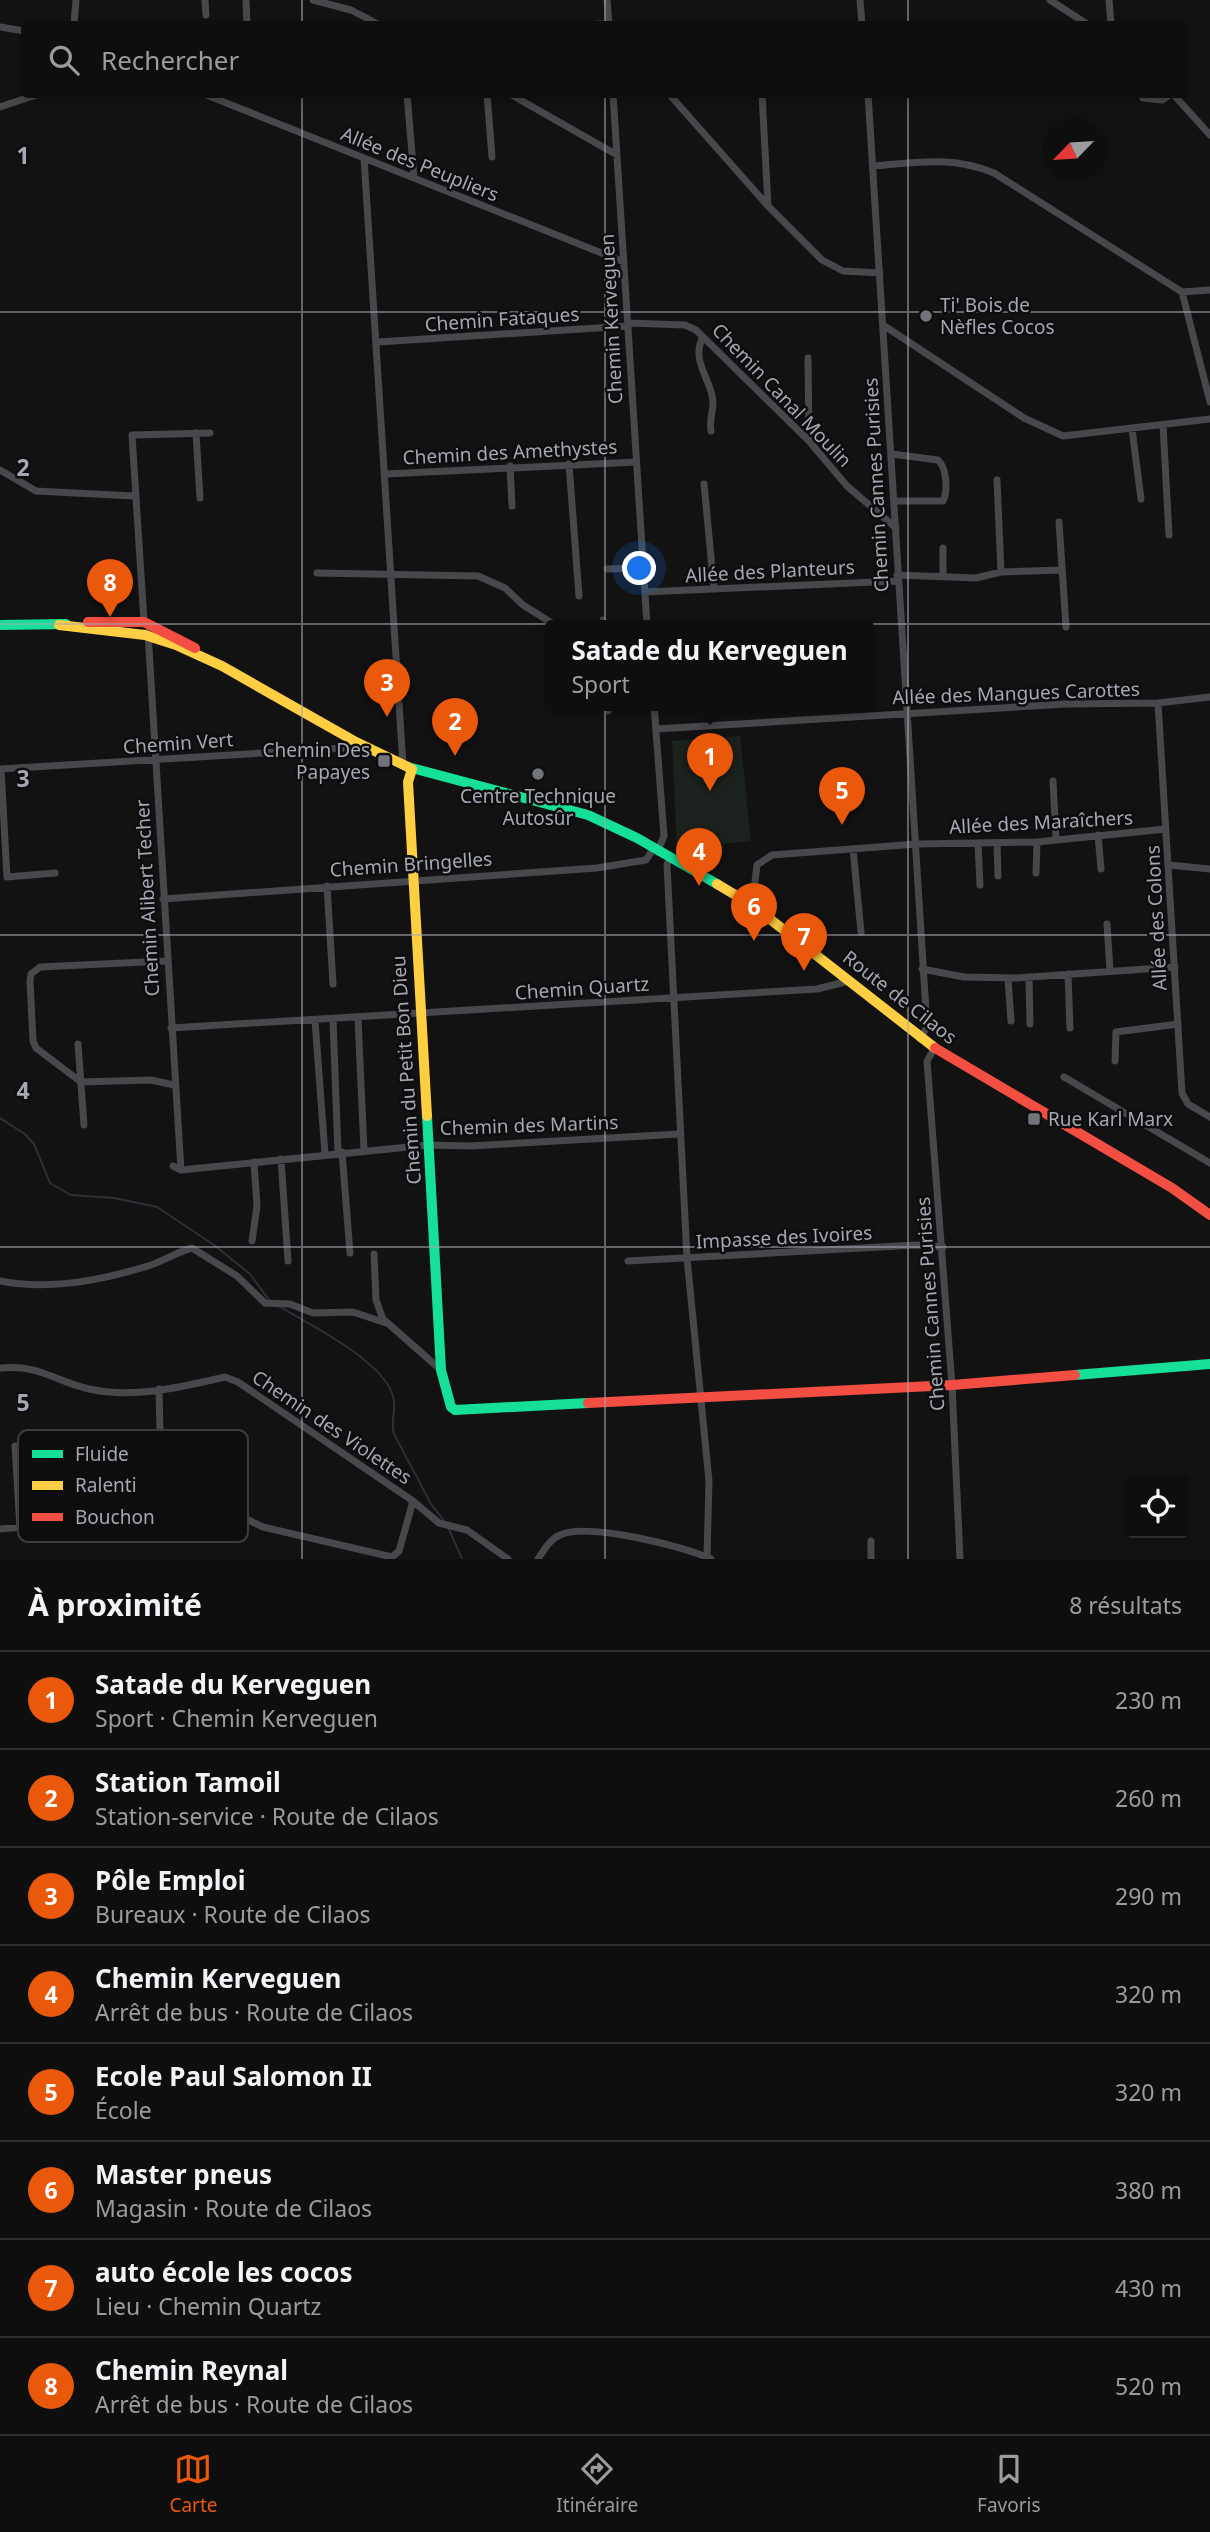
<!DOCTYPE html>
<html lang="fr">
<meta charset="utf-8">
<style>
body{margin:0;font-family:"Noto Sans",sans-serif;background:#171717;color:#f1f3f6}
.controls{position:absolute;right:21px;bottom:21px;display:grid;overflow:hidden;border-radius:7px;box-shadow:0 4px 10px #0003}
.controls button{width:63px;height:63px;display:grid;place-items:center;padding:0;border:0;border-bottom:2px solid #2e2e2e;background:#0e0e0e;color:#f1f3f6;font:35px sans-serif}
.compass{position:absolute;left:1042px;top:119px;width:63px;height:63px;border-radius:50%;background:#0e0e0e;box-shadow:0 4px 10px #0003;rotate:245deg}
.you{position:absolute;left:640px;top:569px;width:24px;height:24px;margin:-18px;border:5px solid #fff;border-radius:50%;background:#1a73e8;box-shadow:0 0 0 10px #1a73e833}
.badge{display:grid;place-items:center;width:46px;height:46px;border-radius:50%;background:#ea580c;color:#fff;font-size:23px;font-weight:700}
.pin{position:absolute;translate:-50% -58px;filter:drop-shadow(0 2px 4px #0008)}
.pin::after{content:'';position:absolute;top:37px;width:24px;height:21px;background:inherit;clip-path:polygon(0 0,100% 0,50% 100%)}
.popup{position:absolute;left:545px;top:620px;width:329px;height:91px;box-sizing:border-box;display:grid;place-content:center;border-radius:7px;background:#0e0e0e;filter:drop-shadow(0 2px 5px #0005);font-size:23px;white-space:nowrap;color:#9b9c9e}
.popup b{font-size:26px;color:#f1f3f6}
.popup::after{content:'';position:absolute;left:50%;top:100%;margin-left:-14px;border:14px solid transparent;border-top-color:#0e0e0e}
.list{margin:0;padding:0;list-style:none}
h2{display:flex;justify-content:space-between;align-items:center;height:91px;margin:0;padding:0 28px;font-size:30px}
h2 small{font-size:23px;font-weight:400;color:#9b9c9e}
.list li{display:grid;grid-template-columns:46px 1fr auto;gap:21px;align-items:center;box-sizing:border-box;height:98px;padding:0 28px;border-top:2px solid #2e2e2e}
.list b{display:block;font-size:26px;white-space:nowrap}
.list p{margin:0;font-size:23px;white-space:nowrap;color:#9b9c9e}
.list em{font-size:23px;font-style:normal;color:#9b9c9e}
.icon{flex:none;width:38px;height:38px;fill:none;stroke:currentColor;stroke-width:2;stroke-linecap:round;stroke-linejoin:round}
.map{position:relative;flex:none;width:1210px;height:1559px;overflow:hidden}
.search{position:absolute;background:#0e0e0e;box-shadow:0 4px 10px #0003;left:21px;right:21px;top:21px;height:77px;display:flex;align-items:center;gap:18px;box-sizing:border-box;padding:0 24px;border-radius:7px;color:#9b9c9e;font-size:26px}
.sheet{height:875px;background:#0e0e0e}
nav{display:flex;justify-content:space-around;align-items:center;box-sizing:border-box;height:98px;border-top:2px solid #2e2e2e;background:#0e0e0e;font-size:19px;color:#9b9c9e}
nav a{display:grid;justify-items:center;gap:4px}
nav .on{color:#ea580c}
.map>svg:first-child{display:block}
.green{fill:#1c221d}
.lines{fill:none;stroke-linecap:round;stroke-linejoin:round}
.stream{stroke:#2a3137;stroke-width:2}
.street{stroke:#47484b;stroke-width:7}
.fast{stroke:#16e098;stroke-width:10}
.slow{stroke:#ffcf43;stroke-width:10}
.jam{stroke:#f24e42;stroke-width:10}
.grid{fill:none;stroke:#a4a8b3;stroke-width:2;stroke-opacity:0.55}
.poi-dot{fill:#71747b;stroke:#0d0d0e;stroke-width:2.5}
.labels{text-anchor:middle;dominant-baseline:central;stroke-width:5;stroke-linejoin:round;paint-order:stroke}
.street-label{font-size:19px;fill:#a4a8b3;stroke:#0d0d0e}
.poi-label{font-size:19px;fill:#a4a8b3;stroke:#0d0d0e;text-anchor:start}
.key{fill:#0d0d0e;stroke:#3a3c40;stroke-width:2}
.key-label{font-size:19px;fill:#a4a8b3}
.grid-label{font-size:23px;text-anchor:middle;font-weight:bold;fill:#a4a8b3;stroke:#0d0d0e;stroke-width:5;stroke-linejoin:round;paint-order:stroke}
</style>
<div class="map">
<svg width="1210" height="1559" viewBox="0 0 1210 1559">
<rect width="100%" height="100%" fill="#121213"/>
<path class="green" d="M740,736l11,105 -74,8 -5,-108z"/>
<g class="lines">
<path class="stream" d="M0,1118l25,16 9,10 16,39 21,12 43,3 43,9 57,38 36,29 19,26
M280,1307c31,18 103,54 113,89 4,13 -3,25 1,38l37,70 14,18
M448,1527l14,32"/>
<path class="street" d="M205,0l1,15
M246,0l1,24
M313,0l38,10 27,14
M607,0l2,24
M860,0l2,24
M1050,0l37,24
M1109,0l2,24
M74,24l2,-24
M598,24h11
M0,27l24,4
M204,94l420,168
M407,94l7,84
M487,94l5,63
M510,94l107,61
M613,94l34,531
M669,94l99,112 54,54 21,11 37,2
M762,94l6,112
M868,94l59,933 -7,12
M1173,94l37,41
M1143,98l19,2 9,-6
M0,107l39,-13
M364,158l39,608
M874,166c43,-4 80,-10 120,7l188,119 28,-2
M1182,292l28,110
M628,323l57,2 11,5 113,111 38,45 49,42
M883,325l141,93 39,18 147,-17
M703,337c-13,24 9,43 10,65 0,10 -4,19 -2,29
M378,342l250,-16
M808,358l1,83
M1163,425l6,110
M1132,429l9,70
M196,433l4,65
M892,454l46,6c9,8 10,31 5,41h-48
M569,464l10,132
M510,466l2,40
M0,470l36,21 98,5
M386,474l250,-12
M997,480l4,92
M704,484l10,105
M1059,522l7,105
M607,569l37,-1
M317,573l161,3 27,12 18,17 32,20
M897,575l79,3 25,-6 60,-2
M943,576v-28
M645,592l252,-11
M603,620v5
M144,622l-12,-187 78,-2
M148,632l33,538
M1158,703l24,390 6,11 22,13
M608,705v6
M654,705l10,131 -6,14
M656,729l410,-25 92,-1 52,-6
M0,769l345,-21 9,-2 2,-4
M1,769l6,108 48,-4
M1053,781l3,58
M1098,835l3,34
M978,843l2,42
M997,843l1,33
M853,849l8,83
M670,857l-3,8 20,393 22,223 -2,76
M1169,865l41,4
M1036,873l1,-31
M327,886l6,98
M163,899l434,-31 49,-8 8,-12
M752,905l5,-40 15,-10 145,-11 120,-2 129,-13
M1107,924l3,47
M166,961l-126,6 -9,7 -1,7 3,60 3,7 45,34 70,-2 23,5
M922,969l42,8 52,1 159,-11
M1068,974l2,54
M1029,977l1,47
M1008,978l3,43
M358,1019l6,131
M333,1020l5,133
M315,1021l10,133
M171,1028l646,-39 32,-8
M78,1044l6,81
M934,1049l-7,12 25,324 8,174
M1115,1061l1,-29 62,-8
M1064,1077l146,86
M342,1152l8,101
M281,1159l7,102
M173,1166l8,4 247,-25 43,1 208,-12
M252,1241l5,-35 -3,-44
M374,1254l2,46 7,19 58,51
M628,1261l288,-16 27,2
M0,1281c50,10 103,-1 151,-16 14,-5 26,-13 41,-17l45,28 28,27 25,1 23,9 40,-1 33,11
M0,1368c40,-4 53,13 89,21 45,10 92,-2 136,-12l13,5 175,119 26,22 28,7 41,29
M159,1389l3,126
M15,1446l5,82
M18,1482l29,-1
M0,1529l162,-14 69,-3 32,15 129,30 7,-6 14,-50
M871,1541v18
M538,1559c6,-9 12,-20 22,-24 27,-13 123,11 151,24"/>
<path class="fast" d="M0,625l66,-1
M408,767l180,48 49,23 80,46
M427,1116l14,254 10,37 4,3 133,-7
M1075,1375l135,-11"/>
<path class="slow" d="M59,625l86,10 31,10 46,21 134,76 52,25
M412,769l-4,13 19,334
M717,884l35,21 183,143"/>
<path class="jam" d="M88,622h56l51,26
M935,1048l237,140 38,27
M588,1403l364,-18 123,-10"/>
</g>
<path class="grid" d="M302,0v24M605,0v24M908,0v24M302,94v1465M605,94v1465M908,94v1465M0,312h1210M0,624h1210M0,935h1210M0,1247h1210"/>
<g class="poi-dot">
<circle cx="926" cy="316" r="7"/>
<rect x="377" y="754" width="14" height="14" rx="3.5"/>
<circle cx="538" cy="774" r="7"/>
<rect x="1027" y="1112" width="14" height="14" rx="3.5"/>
</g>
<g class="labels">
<g class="street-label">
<text transform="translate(420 164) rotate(22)">Allée des Peupliers</text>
<text transform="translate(502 319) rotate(-4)">Chemin Fataques</text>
<text transform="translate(611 319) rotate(-93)">Chemin Kerveguen</text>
<text transform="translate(782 395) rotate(46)">Chemin Canal Moulin</text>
<text transform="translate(510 452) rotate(-3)">Chemin des Amethystes</text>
<text transform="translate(876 485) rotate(-93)">Chemin Cannes Purisies</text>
<text transform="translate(770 571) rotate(-3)">Allée des Planteurs</text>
<text transform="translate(1016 693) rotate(-2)">Allée des Mangues Carottes</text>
<text transform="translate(178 743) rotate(-4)">Chemin Vert</text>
<text transform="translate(1041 822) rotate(-3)">Allée des Maraîchers</text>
<text transform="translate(411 864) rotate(-4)">Chemin Bringelles</text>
<text transform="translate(147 898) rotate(-93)">Chemin Alibert Techer</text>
<text transform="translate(1156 918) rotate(-93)">Allée des Colons</text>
<text transform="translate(582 988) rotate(-4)">Chemin Quartz</text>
<text transform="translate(900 997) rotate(38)">Route de Cilaos</text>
<text transform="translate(406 1070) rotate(-94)">Chemin du Petit Bon Dieu</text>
<text transform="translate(529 1125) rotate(-2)">Chemin des Martins</text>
<text transform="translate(784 1237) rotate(-3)">Impasse des Ivoires</text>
<text transform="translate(930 1304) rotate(-94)">Chemin Cannes Purisies</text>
<text transform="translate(332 1427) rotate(34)">Chemin des Violettes</text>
</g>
<g class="poi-label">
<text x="940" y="305">Ti' Bois de<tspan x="940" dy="22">Nèfles Cocos</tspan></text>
<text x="370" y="750" text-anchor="end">Chemin Des<tspan x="370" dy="22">Papayes</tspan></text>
<text x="538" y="796" text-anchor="middle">Centre Technique<tspan x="538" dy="22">Autosûr</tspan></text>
<text x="1048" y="1119">Rue Karl Marx</text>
</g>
</g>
<rect x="18" y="1430" width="230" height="112" rx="10" class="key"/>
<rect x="32" y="1450" width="31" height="8" fill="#16e098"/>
<rect x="32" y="1481" width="31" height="9" fill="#ffcf43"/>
<rect x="32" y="1513" width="31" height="8" fill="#f24e42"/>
<g class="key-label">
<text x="75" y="1461">Fluide</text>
<text x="75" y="1492">Ralenti</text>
<text x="75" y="1524">Bouchon</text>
</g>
<g class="grid-label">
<text x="23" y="164">1</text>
<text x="23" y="476">2</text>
<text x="23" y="787">3</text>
<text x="23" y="1099">4</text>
<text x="23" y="1411">5</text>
</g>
</svg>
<div class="controls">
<button><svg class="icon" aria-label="locate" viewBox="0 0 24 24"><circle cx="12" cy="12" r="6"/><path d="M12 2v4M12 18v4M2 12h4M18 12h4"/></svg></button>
</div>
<svg class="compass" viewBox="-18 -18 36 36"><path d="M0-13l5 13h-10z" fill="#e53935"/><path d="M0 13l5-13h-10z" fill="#9b9c9e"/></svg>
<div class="you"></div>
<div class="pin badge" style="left:710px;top:791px">1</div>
<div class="popup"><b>Satade du Kerveguen</b>Sport</div>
<div class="pin badge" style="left:455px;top:756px">2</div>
<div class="pin badge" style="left:387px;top:717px">3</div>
<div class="pin badge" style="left:699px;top:886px">4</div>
<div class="pin badge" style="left:842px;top:825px">5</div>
<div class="pin badge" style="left:754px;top:941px">6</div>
<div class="pin badge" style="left:804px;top:971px">7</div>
<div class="pin badge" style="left:110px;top:617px">8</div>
<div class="search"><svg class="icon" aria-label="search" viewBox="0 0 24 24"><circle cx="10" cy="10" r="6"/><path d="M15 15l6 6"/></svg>Rechercher</div>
</div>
<section class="sheet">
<h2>À proximité<small>8 résultats</small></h2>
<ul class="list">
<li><span class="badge">1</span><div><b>Satade du Kerveguen</b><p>Sport · Chemin Kerveguen</p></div><em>230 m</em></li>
<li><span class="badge">2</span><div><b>Station Tamoil</b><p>Station-service · Route de Cilaos</p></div><em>260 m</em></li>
<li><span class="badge">3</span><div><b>Pôle Emploi</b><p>Bureaux · Route de Cilaos</p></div><em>290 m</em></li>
<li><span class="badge">4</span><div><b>Chemin Kerveguen</b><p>Arrêt de bus · Route de Cilaos</p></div><em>320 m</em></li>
<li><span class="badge">5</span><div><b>Ecole Paul Salomon II</b><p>École</p></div><em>320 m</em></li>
<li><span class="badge">6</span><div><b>Master pneus</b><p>Magasin · Route de Cilaos</p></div><em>380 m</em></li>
<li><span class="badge">7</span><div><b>auto école les cocos</b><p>Lieu · Chemin Quartz</p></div><em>430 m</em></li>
<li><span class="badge">8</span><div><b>Chemin Reynal</b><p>Arrêt de bus · Route de Cilaos</p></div><em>520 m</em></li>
</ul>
</section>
<nav>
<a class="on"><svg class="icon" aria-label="map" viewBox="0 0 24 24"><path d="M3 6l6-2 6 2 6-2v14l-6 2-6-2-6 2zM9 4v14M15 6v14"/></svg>Carte</a>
<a><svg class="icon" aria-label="directions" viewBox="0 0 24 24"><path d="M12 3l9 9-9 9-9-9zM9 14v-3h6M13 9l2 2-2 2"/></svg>Itinéraire</a>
<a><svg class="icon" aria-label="saved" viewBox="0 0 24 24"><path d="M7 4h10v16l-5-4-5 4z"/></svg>Favoris</a>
</nav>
